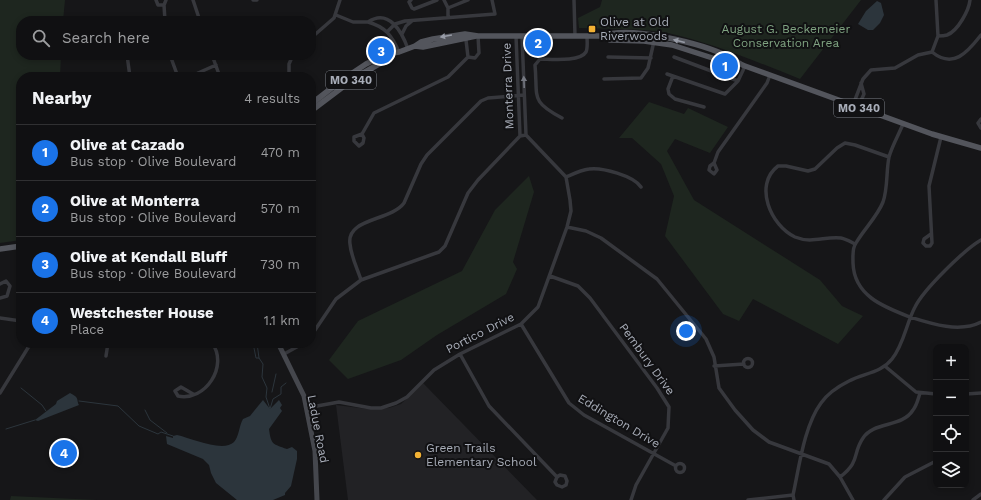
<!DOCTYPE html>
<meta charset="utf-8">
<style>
body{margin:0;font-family:"Work Sans",sans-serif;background:#19191b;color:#f1f3f6}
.controls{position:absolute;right:12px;bottom:12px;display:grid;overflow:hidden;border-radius:8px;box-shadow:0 2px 6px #0003}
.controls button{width:36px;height:36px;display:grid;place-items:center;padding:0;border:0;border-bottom:1px solid #303032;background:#101012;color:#f1f3f6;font:20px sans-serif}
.you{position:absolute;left:686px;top:331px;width:14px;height:14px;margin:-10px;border:3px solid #fff;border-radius:50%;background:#1a73e8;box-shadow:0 0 0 6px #1a73e833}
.badge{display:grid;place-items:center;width:26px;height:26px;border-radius:50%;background:#1a73e8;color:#fff;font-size:13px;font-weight:700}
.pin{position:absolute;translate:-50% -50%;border:2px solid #fff;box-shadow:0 1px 4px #0006}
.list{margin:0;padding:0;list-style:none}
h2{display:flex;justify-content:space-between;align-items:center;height:52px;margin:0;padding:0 16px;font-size:17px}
h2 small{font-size:13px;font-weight:400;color:#9c9d9f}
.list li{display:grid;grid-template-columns:26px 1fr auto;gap:12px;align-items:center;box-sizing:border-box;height:56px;padding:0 16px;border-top:1px solid #303032}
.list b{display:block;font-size:15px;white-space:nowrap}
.list p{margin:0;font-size:13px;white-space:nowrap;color:#9c9d9f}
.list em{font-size:13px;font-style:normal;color:#9c9d9f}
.icon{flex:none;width:22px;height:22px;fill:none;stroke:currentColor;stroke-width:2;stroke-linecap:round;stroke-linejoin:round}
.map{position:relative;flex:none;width:981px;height:500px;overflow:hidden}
.search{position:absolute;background:#101012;box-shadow:0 2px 6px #0003;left:16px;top:16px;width:300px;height:44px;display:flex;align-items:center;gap:10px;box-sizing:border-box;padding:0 14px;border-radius:16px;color:#9c9d9f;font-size:15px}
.panel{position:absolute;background:#101012;box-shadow:0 2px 6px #0003;left:16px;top:72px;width:300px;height:276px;border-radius:16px}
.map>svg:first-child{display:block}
.built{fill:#222225}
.green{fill:#1e261f}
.water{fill:#2c353c}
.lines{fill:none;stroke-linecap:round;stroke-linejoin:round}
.stream{stroke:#2c353c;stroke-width:1}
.street{stroke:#37383d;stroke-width:3.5}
.secondary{stroke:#45474d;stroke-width:5}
.primary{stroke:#53555c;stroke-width:5.5}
.oneway{fill:#979ba6}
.oneway2{fill:#757881}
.poi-dot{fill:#f2b134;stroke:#111113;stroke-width:1.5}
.labels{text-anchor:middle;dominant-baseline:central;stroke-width:4;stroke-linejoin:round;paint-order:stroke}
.shield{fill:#111113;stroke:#7b7e86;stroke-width:1}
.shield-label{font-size:11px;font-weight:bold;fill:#a8adb8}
.poi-label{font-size:12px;fill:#a8adb8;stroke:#111113;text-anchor:start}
.park-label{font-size:12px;fill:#7fa381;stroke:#111113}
.street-label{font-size:12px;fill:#a8adb8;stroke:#111113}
</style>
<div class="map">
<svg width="981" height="500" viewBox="0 0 981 500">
<rect width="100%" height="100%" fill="#161618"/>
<path class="built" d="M423,383l114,117h-189l-12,-95 32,4 21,-1 12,-4z"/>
<path class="green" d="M0,0h65l-2,21h-42v34h40l-1,22h-39v163l-21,3z
M602,0h259l-61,79c-43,-17 -87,-36 -132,-46 -29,-5 -59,-4 -89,-5l-1,-10 22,-11z
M649,102l35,12 4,-6 40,19 -18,26 -35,-14 -8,12 27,49 126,80 22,26 21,10 -25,28 -85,-45 -14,22 -16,-7 -58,-78 9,-40 -13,-32 -29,-26h-13z
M529,176l5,16 -21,70 4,7 -11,25 -69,41 -36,25 -53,19 -19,-19 29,-39 104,-50 33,-61z
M11,496l86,4h-87z"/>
<path class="water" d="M877,1l4,2 3,12 -4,8 -7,7h-5l-10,-6 8,-13z
M70,393c10,5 6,6 9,12l-41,16 -3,-1 21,-16 1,-3z
M263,400l7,9 9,-9 3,5 -2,3 2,3 -13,18c2,16 4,15 18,20l5,-2 5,4v8l-6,27 -6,7v2l-12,5h-36l-21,-17 -5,-10 -2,-8 -6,-6 -36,-15 -1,-8 7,2v-2l4,-1c14,3 46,18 57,7 5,-5 5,-16 9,-23l7,-3z"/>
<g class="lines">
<path class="stream" d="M253,343l3,15h3l4,6 -1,13 5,11 -1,9 4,12
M257,343l2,15
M21,388l21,17 4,6
M272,392l4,-18
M79,401l39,5 21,20 19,8 3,-2 12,4
M270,409l3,-10 8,-5v-7l5,-4
M145,410l5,10 17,13
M6,429l29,-9"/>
<path class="street" d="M156,0l2,5h6l2,-5
M193,0l7,21
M253,0h4
M411,0l-2,2 3,6 2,1 23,-9
M444,0l4,8v8
M574,0l1,36
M164,5l1,16
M448,8l20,-8
M336,15l17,7h15
M388,31l7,-7 10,-3 90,-7 -3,-14
M402,34l4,-8 6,-5
M516,36l4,100
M938,36c3,0 6,0 9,-1 11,-4 22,-25 23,-35
M311,38l23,-20 6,-18
M466,40l2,17 7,1 4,-5 -1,-17
M399,52c-7,-16 -13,-25 -31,-30 21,-14 34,10 40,27
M932,52c21,17 35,1 49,-17
M127,55l3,22
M170,55l8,22
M212,55l8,22
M608,57l43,1
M674,57l64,24
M667,74l58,20 13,-13 7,-15
M673,76l-5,13 1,5 6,5 29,8
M189,77l27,-12
M289,77v-13l4,-9
M604,79l37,-1 7,-10 6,-27
M853,105l10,-26 8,-9 24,-2 23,-13 14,-3 6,-16 -2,-36
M858,107l6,-13 -3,-11
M562,118c-32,-17 -24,-20 -27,-53l5,-6c11,0 40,3 46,-7 2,-4 1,-11 1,-16
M981,119l-3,4 3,5
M903,124c-4,10 -11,22 -14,33 -3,15 -1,31 -6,45 -6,15 -19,27 -27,41 -4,5 -3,14 -3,20 1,33 31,44 57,54 22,7 50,16 71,5
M362,134l2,4 -1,5 -4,3 -5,-5v-4l8,-3 12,-21 74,-36 20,-20
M714,163l-4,3 -1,4 5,4 3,-4 -3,-7 4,-11 49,-69 3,-8
M566,177c7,-3 15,-7 23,-8 13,-2 45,7 52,18
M567,227l19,4 15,7 56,41 49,60 8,18 5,31 16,22 18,20 16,12 60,22 11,13 13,23
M931,234l-7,5 -1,4 3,3h4l2,-3 -3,-57 12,-49
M855,244c-4,-2 -9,-5 -14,-6 -16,-2 -29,6 -46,-1 -24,-11 -42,-52 -17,-71h8l22,5 7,-2 22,-21 8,-5 10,2 34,12
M550,276l28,10 12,12 67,90 12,19 -1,21 -32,57 -5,15
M361,280c-4,-12 -10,-24 -11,-36 -4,-26 41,-23 54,-41l17,-39 6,-9 54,-54 7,-3 36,-3
M0,284l6,-3 4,5 -3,10 -7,2
M0,318l21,3
M521,324l48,79 15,12 92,51
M311,336l25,-37 25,-19 78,-28 6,-6 23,-53 10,-13 42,-44 6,-1
M284,354l20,-11
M460,354l29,52 68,71 3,-2 5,1 2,5 -1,4 -4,2 -5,-2 -2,-3 2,-5
M106,356l2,-13
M743.5 363a4.5 4.5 0 1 1 9 0a4.5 4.5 0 1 1-9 0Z
M714,366l30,-2
M886,367l30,25 20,2
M0,393l31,-50
M193,394l-12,-7 -6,4 3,5c27,6 51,-30 34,-53
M966,394l15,-1
M306,408l33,-6 32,6h10l15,-5 11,-6 27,-27 26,-16 61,-30 17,-17 29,-80 4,-16 -1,-11 -4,-23 -40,-42 -4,-99
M675.5 468a4.5 4.5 0 1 1 9 0a4.5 4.5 0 1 1-9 0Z
M840,477c21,-16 12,-23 23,-39 11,-17 39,-10 50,-28 4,-5 5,-11 7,-17
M748,500l45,-5
M794,500l-1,-5c6,-27 11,-69 28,-92 7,-10 18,-17 28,-22 15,-8 32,-8 43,-22 12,-15 14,-35 23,-52 9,-18 49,-57 66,-67
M884,500l21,-23 31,-16
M973,500l8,-6"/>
<path class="secondary" d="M278,343l26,53 11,55 2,49"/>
<path class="primary" d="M603,36c26,-11 101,8 126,21 6,3 10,7 16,9l187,68 49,14
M415,46l8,1 53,-11
M311,104l31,-24 24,-16 20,-10 13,-2 16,-6 6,-4 12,-3 32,-5 13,2h125l7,4 34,1 28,4 56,18h10
M311,111l45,-34 32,-18 6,-6
M0,249l21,-3"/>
</g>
<defs><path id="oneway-solid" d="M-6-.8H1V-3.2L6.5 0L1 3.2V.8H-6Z"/></defs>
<g class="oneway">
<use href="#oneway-solid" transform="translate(446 36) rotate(170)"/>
<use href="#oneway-solid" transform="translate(679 41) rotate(-166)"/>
</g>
<use class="oneway2" href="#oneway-solid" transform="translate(524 82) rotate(-92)"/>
<g class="poi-dot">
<rect x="588" y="25" width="8" height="8" rx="2"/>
<circle cx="418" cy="455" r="4"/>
</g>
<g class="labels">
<g class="shield">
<rect x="326" y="71" width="50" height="18" rx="3"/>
<rect x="834" y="99" width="50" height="18" rx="3"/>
</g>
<g class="shield-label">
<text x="351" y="80">MO 340</text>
<text x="859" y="108">MO 340</text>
</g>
<g class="poi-label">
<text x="600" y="22">Olive at Old<tspan x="600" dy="14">Riverwoods</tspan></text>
<text x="426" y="448">Green Trails<tspan x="426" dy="14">Elementary School</tspan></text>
</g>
<g class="park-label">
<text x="786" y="29">August G. Beckemeier<tspan x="786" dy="14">Conservation Area</tspan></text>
</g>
<g class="street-label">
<text transform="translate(508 86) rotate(-92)">Monterra Drive</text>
<text transform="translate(480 333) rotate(-27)">Portico Drive</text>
<text transform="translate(647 359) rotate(54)">Pembury Drive</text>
<text transform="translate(619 421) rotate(31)">Eddington Drive</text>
<text transform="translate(318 429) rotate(79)">Ladue Road</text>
</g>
</g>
</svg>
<div class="controls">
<button>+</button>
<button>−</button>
<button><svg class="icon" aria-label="locate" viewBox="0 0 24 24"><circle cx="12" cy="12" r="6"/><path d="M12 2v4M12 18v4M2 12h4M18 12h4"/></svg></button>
<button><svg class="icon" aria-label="layers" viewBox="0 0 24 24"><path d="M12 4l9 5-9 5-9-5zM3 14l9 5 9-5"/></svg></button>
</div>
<div class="you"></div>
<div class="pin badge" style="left:725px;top:66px">1</div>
<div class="pin badge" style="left:538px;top:43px">2</div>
<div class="pin badge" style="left:381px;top:51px">3</div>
<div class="pin badge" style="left:64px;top:453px">4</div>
<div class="search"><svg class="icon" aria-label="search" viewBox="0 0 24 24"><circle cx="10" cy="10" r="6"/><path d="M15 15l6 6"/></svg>Search here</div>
<section class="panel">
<h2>Nearby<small>4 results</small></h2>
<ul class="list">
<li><span class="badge">1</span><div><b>Olive at Cazado</b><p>Bus stop · Olive Boulevard</p></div><em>470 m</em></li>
<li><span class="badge">2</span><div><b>Olive at Monterra</b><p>Bus stop · Olive Boulevard</p></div><em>570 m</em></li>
<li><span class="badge">3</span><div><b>Olive at Kendall Bluff</b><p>Bus stop · Olive Boulevard</p></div><em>730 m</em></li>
<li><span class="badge">4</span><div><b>Westchester House</b><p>Place</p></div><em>1.1 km</em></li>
</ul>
</section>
</div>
